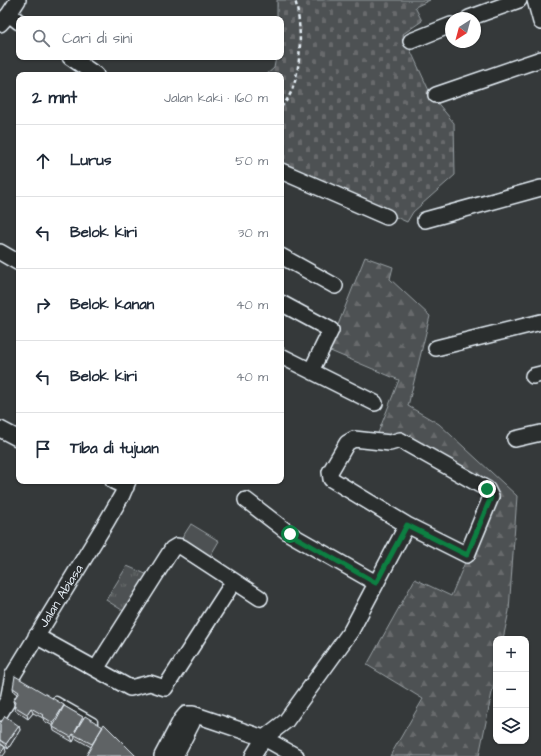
<!DOCTYPE html>
<html lang="id">
<meta charset="utf-8">
<style>
body{margin:0;font-family:"Architects Daughter",sans-serif;background:#f6f6f7;color:#1f2937}
.controls{position:absolute;right:12px;bottom:12px;display:grid;overflow:hidden;border-radius:8px;box-shadow:0 1px 3px #0004}
.controls button{width:36px;height:36px;display:grid;place-items:center;padding:0;border:0;border-bottom:1px solid #e0e1e3;background:#fff;color:#1f2937;font:20px sans-serif}
.compass{position:absolute;left:445px;top:12px;width:36px;height:36px;border-radius:50%;background:#fff;box-shadow:0 1px 3px #0004;rotate:216deg}
.stop{position:absolute;width:12px;height:12px;margin:-9px;border:3px solid #0b8043;border-radius:50%;background:#fff}
.stop.end{background:#0b8043;border-color:#fff;box-shadow:0 1px 4px #0008}
.list{margin:0;padding:0;list-style:none}
h2{display:flex;justify-content:space-between;align-items:center;height:52px;margin:0;padding:0 16px;font-size:17px}
h2 small{font-size:13px;font-weight:400;color:#747a83}
.list li{display:grid;grid-template-columns:26px 1fr auto;gap:12px;align-items:center;box-sizing:border-box;height:72px;padding:0 16px;border-top:1px solid #e0e1e3}
.list b{display:block;font-size:15px;white-space:nowrap}
.list em{font-size:13px;font-style:normal;color:#747a83}
.icon{flex:none;width:22px;height:22px;fill:none;stroke:currentColor;stroke-width:2;stroke-linecap:round;stroke-linejoin:round}
.map{position:relative;flex:none;width:541px;height:756px;overflow:hidden}
.search{position:absolute;background:#fff;box-shadow:0 1px 3px #0004;left:16px;top:16px;width:268px;height:44px;display:flex;align-items:center;gap:10px;box-sizing:border-box;padding:0 14px;border-radius:8px;color:#747a83;font-size:15px}
.panel{position:absolute;background:#fff;box-shadow:0 1px 3px #0004;left:16px;top:72px;width:268px;height:412px;border-radius:8px}
.map>svg:first-child{display:block}
.forest{fill:url(#forest-firs);stroke:#9aa1a5}
.cemetery{fill:url(#cemetery-stones);stroke:#9aa1a5}
.park{fill:url(#park-tufts);stroke:#9aa1a5}
.pitch{fill:#4d5152;stroke:#9aa1a5}
.lines{fill:none;stroke-linecap:round;stroke-linejoin:round}
.lane-casing{stroke:#e8f1f8;stroke-width:11}
.street-casing{stroke:#e8f1f8;stroke-width:18}
.path{stroke:#e8f1f8;stroke-width:2.5;stroke-dasharray:4 3;stroke-linecap:butt}
.lane{stroke:#2a2d2e;stroke-width:8}
.street{stroke:#2a2d2e;stroke-width:15}
.wall{fill:#525557;stroke:#e8f1f8}
.shaded-wall{fill:#424547;stroke:#e8f1f8}
.building{fill:#5f6365;stroke:#e8f1f8}
.route{stroke:#0b8043;stroke-width:5}
.labels{text-anchor:middle;dominant-baseline:central;stroke-width:3;stroke-linejoin:round;paint-order:stroke}
.street-label{font-size:13px;fill:#e8f1f8;stroke:#2a2d2e}
</style>
<div class="map">
<svg width="541" height="756" viewBox="0 0 541 756">
<defs>
<pattern id="forest-firs" width="22" height="20" patternUnits="userSpaceOnUse"><rect width="22" height="20" fill="#4d5152"/><path d="M5 1l3.5 6h-7zM16 11l3.5 6h-7z" fill="#676a6c"/></pattern>
<pattern id="cemetery-stones" width="16" height="16" patternUnits="userSpaceOnUse"><rect width="16" height="16" fill="#4d5152"/><path d="M2 7V4a2 2 0 0 1 4 0v3zM10 15v-3a2 2 0 0 1 4 0v3z" fill="#676a6c"/></pattern>
<pattern id="park-tufts" width="24" height="20" patternUnits="userSpaceOnUse"><rect width="24" height="20" fill="#4d5152"/><path d="M3 7l-1-3M5 7V3M7 7l1-3M15 17l-1-3M17 17v-4M19 17l1-3" fill="none" stroke="#676a6c"/></pattern>
</defs>
<rect width="100%" height="100%" fill="#35393a"/>
<filter id="ink" filterUnits="userSpaceOnUse"><feTurbulence type="fractalNoise" baseFrequency=".025" numOctaves="2"/><feDisplacementMap in="SourceGraphic" scale="8" xChannelSelector="R" yChannelSelector="G"/><feConvolveMatrix kernelMatrix="1 2 1 2 8 2 1 2 1" color-interpolation-filters="sRGB"/></filter>
<g filter="url(#ink)">
<path class="forest" d="M365,257l28,10 -3,12 40,37 -22,90 31,18 78,72 -8,115 -6,28h-7v34l-17,83h-89l33,-57 -56,-34 48,-86 36,17 43,-103 -71,-44 -45,-16 21,-53 -71,-30z"/>
<path class="cemetery" d="M277,0h153l-15,7 7,14 -19,13 28,61 23,28 1,52 -42,37 -6,10 -126,-56v-91h-15l8,-7 2,-11h5v-38h-4z"/>
<path class="park" d="M127,566l21,9 -23,37 -19,-12z"/>
<path class="pitch" d="M191,524l28,17 -10,17 -29,-17z"/>
<g class="lines">
<defs>
<path id="lane" d="M56,701l37,21"/>
<path id="street" d="M535,0l6,22
M9,14l9,-14
M469,18l50,-18
M0,24l9,-10 10,8
M411,41l40,-16
M70,57l26,18
M436,95l105,-36
M281,171l106,46
M425,220l116,-32
M0,252l19,11
M281,256l54,30
M281,303l50,27 -20,41
M436,348l105,-26
M281,356l94,47
M533,376l8,-2
M0,429l19,10
M354,439l36,4 10,-3 87,49 4,8 -24,58 -60,-30 -76,-46 -1,-7 17,-29z
M515,439l26,-6
M113,481l13,6
M246,500l44,34 86,49
M36,636l94,52 20,-5 15,5 69,-107
M96,669l76,-120 5,-3 5,1 78,51
M0,713l8,-13 5,-25 94,-154 15,-26 6,-14
M162,756l19,-36 5,-6h7l71,24 32,18
M175,756l17,-33
M253,756l11,-18 22,-17 65,-90 56,-106"/>
</defs>
<use href="#lane" class="lane-casing"/>
<use href="#street" class="street-casing"/>
<path class="path" d="M281,107c22,-20 22,-80 14,-107"/>
<use href="#lane" class="lane"/>
<use href="#street" class="street"/>
</g>
<path class="wall" d="M13,688l51,18 19,11v1l20,9 -12,20 -16,-9 -2,4 -19,-11 -1,-5 -9,-5 -1,-3 -10,-5 -5,6 -13,-9 -1,-4v-2l-1,-3 4,-7 -3,-2z
M0,724l19,2 1,4 -12,19 -8,-6z"/>
<path class="shaded-wall" d="M64,705l1,4 -10,18 -2,-4z
M31,708l2,5 -5,6 -1,-5z
M19,726l1,4 -12,19 -2,-5z
M73,734l2,4 -2,4 -2,-5z
M5,747l1,5 -3,4h-3v-2z"/>
<path class="building" d="M15,676l49,29 -11,18 -11,-7 1,-1 -12,-7 -4,6 -13,-8 1,-4 -2,-1 6,-9 -6,-4z
M64,706l19,11 -8,15 10,-16 18,11 -11,17 -19,-10 -2,3 -18,-10z
M5,716l14,10 -13,18 -6,-4v-16z
M104,724l32,32h-50z
M0,744l5,3 -5,7z"/>
</g>
<g class="lines" filter="url(#ink)">
<path class="route" d="M290,534l86,49 31,-58 60,30 24,-58 -4,-8"/>
</g>
<g class="labels">
<g class="street-label">
<text transform="translate(61 596) rotate(-58)">Jalan Abiasa</text>
</g>
</g>
</svg>
<div class="controls">
<button>+</button>
<button>−</button>
<button><svg class="icon" aria-label="layers" viewBox="0 0 24 24"><path d="M12 4l9 5-9 5-9-5zM3 14l9 5 9-5"/></svg></button>
</div>
<svg class="compass" viewBox="-18 -18 36 36"><path d="M0-13l5 13h-10z" fill="#e53935"/><path d="M0 13l5-13h-10z" fill="#747a83"/></svg>
<div class="stop" style="left:290px;top:534px"></div>
<div class="stop end" style="left:487px;top:489px"></div>
<div class="search"><svg class="icon" aria-label="search" viewBox="0 0 24 24"><circle cx="10" cy="10" r="6"/><path d="M15 15l6 6"/></svg>Cari di sini</div>
<section class="panel">
<h2>2 mnt<small>Jalan kaki · 160 m</small></h2>
<ul class="list">
<li><svg class="icon" aria-label="ahead" viewBox="0 0 24 24"><path d="M12 20V5M6 11l6-6 6 6"/></svg><div><b>Lurus</b></div><em>50 m</em></li>
<li><svg class="icon" aria-label="left" viewBox="0 0 24 24"><path d="M17 20v-9H6M10 6l-5 5 5 5"/></svg><div><b>Belok kiri</b></div><em>30 m</em></li>
<li><svg class="icon" aria-label="right" viewBox="0 0 24 24"><path d="M7 20v-9h11M14 6l5 5-5 5"/></svg><div><b>Belok kanan</b></div><em>40 m</em></li>
<li><svg class="icon" aria-label="left" viewBox="0 0 24 24"><path d="M17 20v-9H6M10 6l-5 5 5 5"/></svg><div><b>Belok kiri</b></div><em>40 m</em></li>
<li><svg class="icon" aria-label="arrive" viewBox="0 0 24 24"><path d="M6 21V4h12l-3 4 3 4H6"/></svg><div><b>Tiba di tujuan</b></div></li>
</ul>
</section>
</div>
